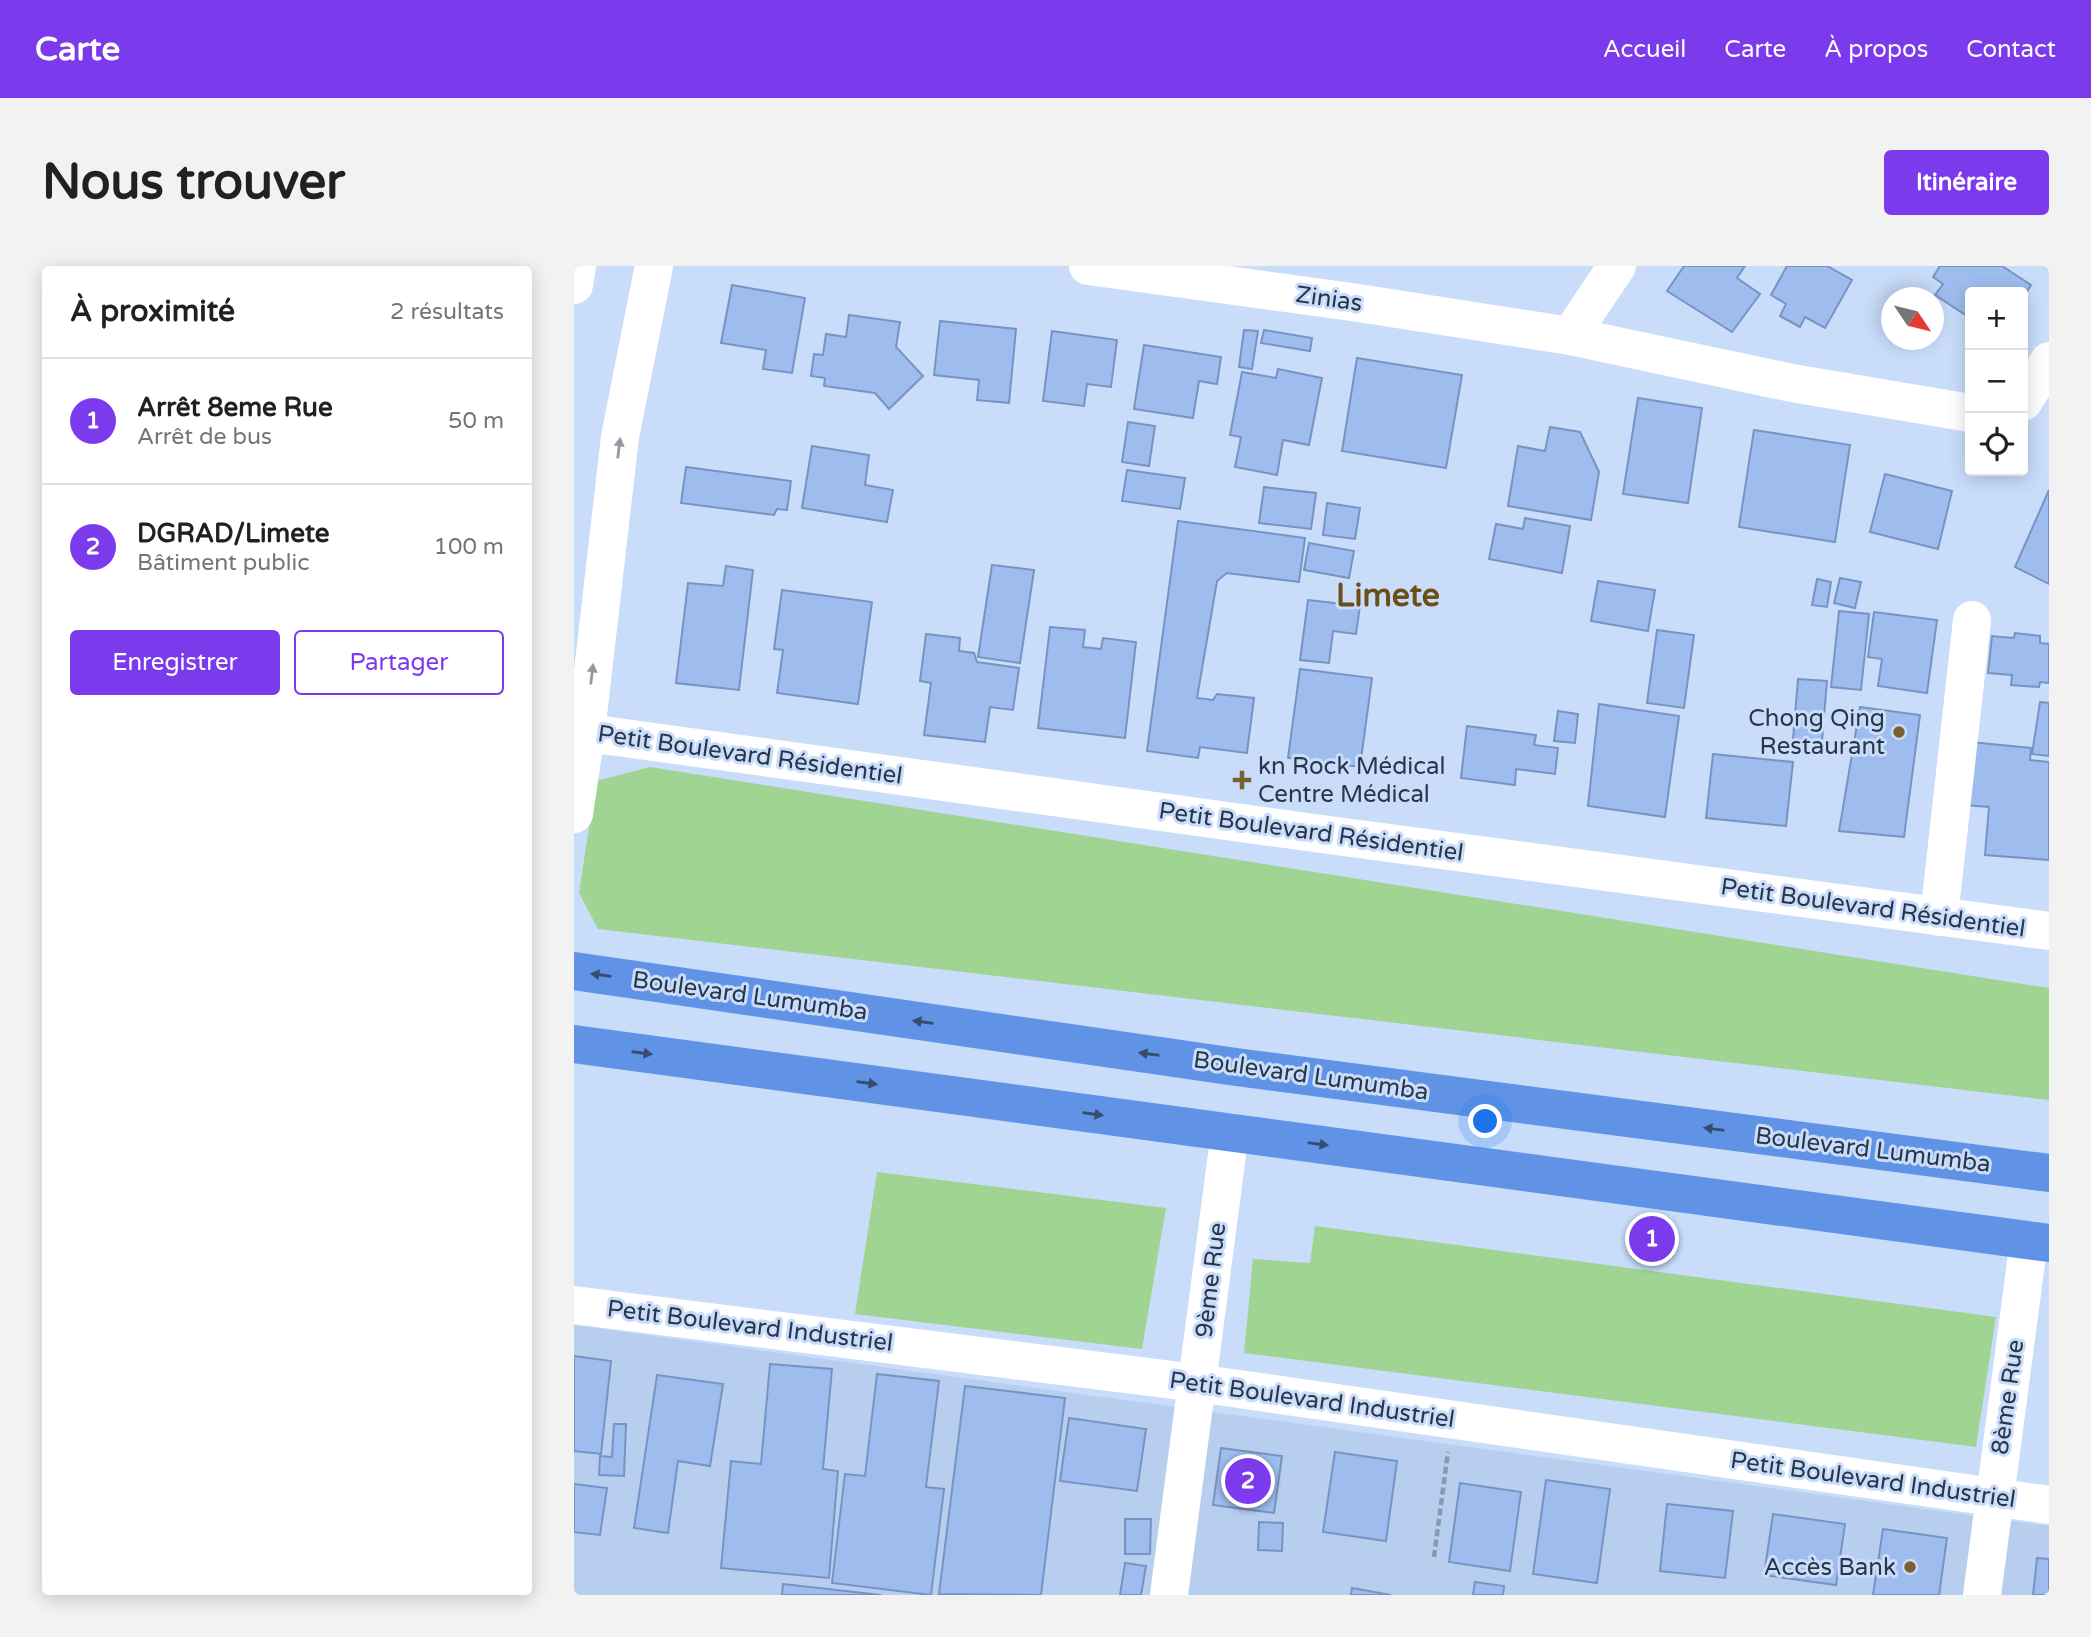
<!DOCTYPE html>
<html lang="fr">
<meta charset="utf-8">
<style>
body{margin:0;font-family:"Varela Round",sans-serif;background:#f2f2f2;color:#202124}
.controls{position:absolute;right:21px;top:21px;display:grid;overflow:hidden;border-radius:7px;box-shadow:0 4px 18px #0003}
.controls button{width:63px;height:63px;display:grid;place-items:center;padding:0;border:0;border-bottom:2px solid #e0e0e0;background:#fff;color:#202124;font:35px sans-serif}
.compass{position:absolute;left:1307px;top:21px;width:63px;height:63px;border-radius:50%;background:#fff;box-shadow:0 4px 18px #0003;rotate:125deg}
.you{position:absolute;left:912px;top:856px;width:24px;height:24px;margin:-18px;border:5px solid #fff;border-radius:50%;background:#1a73e8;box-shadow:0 0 0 10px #1a73e833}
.badge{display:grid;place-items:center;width:46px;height:46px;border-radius:50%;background:#7c3aed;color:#fff;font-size:23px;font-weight:700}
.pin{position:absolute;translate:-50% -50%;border:4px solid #fff;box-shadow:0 2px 7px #0006}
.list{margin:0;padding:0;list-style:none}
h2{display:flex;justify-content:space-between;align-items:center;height:91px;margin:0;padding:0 28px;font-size:30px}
h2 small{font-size:23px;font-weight:400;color:#757577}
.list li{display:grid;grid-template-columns:46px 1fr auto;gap:21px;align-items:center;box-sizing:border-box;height:126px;padding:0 28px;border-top:2px solid #e0e0e0}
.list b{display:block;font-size:26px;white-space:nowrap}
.list p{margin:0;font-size:23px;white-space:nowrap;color:#757577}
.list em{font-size:23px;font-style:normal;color:#757577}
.actions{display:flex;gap:14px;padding:21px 28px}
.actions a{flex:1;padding:16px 0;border:2px solid #7c3aed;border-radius:7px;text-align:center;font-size:24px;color:#7c3aed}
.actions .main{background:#7c3aed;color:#fff}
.icon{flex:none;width:38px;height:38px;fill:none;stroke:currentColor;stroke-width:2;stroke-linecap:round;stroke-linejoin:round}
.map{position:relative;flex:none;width:1475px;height:1329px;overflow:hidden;border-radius:7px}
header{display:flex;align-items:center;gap:42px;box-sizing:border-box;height:98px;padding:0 35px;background:#7c3aed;color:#fff}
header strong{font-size:33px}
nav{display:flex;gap:38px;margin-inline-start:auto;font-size:24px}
.intro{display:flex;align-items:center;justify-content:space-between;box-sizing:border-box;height:168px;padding:0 42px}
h1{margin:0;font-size:49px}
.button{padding:18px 32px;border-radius:7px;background:#7c3aed;color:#fff;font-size:24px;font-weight:700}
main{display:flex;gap:42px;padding:0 42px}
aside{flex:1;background:#fff;border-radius:7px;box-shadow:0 4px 18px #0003}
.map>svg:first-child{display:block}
.built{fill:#b8ceee}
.green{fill:#9fd492}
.building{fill:#9ebdee;stroke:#7694c3;stroke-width:2}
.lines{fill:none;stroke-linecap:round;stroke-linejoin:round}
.path{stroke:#8899b2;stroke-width:4.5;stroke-dasharray:7 3.5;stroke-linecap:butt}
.minor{stroke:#fff;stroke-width:38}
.highway{stroke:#6093e5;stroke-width:38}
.oneway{fill:#949aa4}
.oneway2{fill:#374d70}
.poi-dot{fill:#7a5f31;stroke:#c9ddfb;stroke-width:2.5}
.labels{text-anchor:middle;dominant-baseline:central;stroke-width:6;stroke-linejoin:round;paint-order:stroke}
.street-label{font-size:24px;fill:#293649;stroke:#c9ddfb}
.poi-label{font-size:24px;fill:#293649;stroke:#c9ddfb;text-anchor:end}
.district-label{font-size:32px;font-weight:bold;fill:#6c4f18;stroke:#c9ddfb}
</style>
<header>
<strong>Carte</strong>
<nav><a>Accueil</a><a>Carte</a><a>À propos</a><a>Contact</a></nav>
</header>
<div class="intro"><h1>Nous trouver</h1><a class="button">Itinéraire</a></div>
<main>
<aside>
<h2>À proximité<small>2 résultats</small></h2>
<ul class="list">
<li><span class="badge">1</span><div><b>Arrêt 8eme Rue</b><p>Arrêt de bus</p></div><em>50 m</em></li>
<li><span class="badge">2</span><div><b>DGRAD/Limete</b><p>Bâtiment public</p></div><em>100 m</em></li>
</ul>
<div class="actions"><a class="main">Enregistrer</a><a>Partager</a></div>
</aside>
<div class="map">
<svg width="1475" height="1329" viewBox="0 0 1475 1329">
<rect width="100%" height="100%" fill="#c9ddfb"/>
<path class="built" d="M0,1059l1475,201v69h-1475z"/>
<path class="green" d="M76,501l1399,221v112l-1451,-171 -19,-36 17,-112z
M303,906l289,36 -24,141 -287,-35z
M741,960l681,91 -20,130 -732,-94 9,-94 57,4z"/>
<path class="building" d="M1110,0h61l-8,12 23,16 -28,38 -65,-41z
M1213,0h40l25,14 -27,48 -20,-11 -5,10 -20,-11 6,-12 -15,-9z
M1366,0h62l29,19 -8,13v-6h-53v26l-35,-23 8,-11 -10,-7z
M158,19l73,13 -13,75 -29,-4 3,-19 -45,-7z
M275,49l51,7 -4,25 27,29 -34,33 -14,-16 -51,-7 1,-8 -14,-2 3,-22 9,1 3,-21 20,3z
M366,55l76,8 -7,74 -32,-3 2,-20 -45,-5z
M670,64l14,1 -6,38 -13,-2z
M690,64l48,8 -2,13 -49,-8z
M478,65l65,9 -6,47 -24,-3 -3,22 -41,-5z
M570,79l77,12 -4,27 -18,-3 -6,37 -59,-9z
M783,92l105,17 -16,93 -104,-17z
M704,103l44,9 -13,67 -26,-5 -6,35 -42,-8 6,-30 -11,-2 12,-63 34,6z
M1064,132l64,10 -14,95 -65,-9z
M554,156l27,4 -6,40 -27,-4z
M976,161l30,5 19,40 -8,48 -83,-14 10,-60 27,5z
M1180,164l96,15 -15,97 -96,-15z
M238,180l57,9 -4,30 28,5 -6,32 -85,-14z
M112,201l105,14 -4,29 -10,-1 -3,6 -93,-12z
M553,204l58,8 -5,31 -58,-8z
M1311,208l67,17 -14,58 -68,-17z
M690,221l52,6 -5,36 -52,-6z
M1475,224v94l-34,-17z
M753,237l33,5 -5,31 -32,-4z
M951,252l45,8 -8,47 -73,-14 7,-35 27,5z
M604,255l127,17 -6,44 -72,-9 -10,8 -20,117 16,2 4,-6 37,4 -7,55 -47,-6 -2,11 -51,-7z
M735,277l45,8 -5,27 -45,-8z
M418,299l42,5 -14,93 -42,-6z
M152,300l27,4 -14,120 -63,-7 12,-100 35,3z
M1266,312l21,4 -6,26 -21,-5z
M1243,313l14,3 -4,25 -15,-2z
M1024,315l57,9 -7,41 -57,-10z
M208,324l90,12 -14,102 -81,-11 6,-43 -9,-1z
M734,334l52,6 -4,28 -23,-3 -4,32 -29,-3z
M1265,345l30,3 -8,76 -30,-3z
M1300,346l63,8 -10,73 -49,-7 4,-27 -14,-2z
M476,361l35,3 -2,17 18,2 2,-11 33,4 -11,96 -87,-10z
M1083,364l37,5 -10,73 -37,-5z
M1441,367l25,3v7l9,1v39l-9,-1 -1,5 -28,-2 1,-10 -24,-2 4,-37 22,2z
M352,368l34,4 -1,13 15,2 3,9 42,6 -6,42 -23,-3 -5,35 -61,-7 7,-52 -11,-2z
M726,403l72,9 -12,89 -72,-9z
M1224,413l29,2 -5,60 -29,-2z
M1466,436l9,1v53l-17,-2z
M1025,438l80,12 -14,101 -77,-11z
M1286,441l60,8 -16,122 -65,-6z
M984,445l20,3 -3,29 -21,-2z
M893,460l69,9 -2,10 24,3 -3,26 -39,-5 -1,16 -54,-7z
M1396,476l61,6 -1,12 19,2v98l-64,-5 4,-48 -25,-2z
M1139,488l80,8 -7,64 -80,-8z
M0,1090l37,5 -10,93 -27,-3z
M196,1098l62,5 -9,100 15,2 -9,107 -108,-10 10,-107 30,3z
M303,1108l62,7 -13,106 18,2 -13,106 -99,-12 13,-109 20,2z
M83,1109l66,9 -13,82 -32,-5 -10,72 -34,-5z
M391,1120l100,12 -24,197 -102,-1z
M495,1152l77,11 -9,62 -77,-10z
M40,1158h12l-2,52 -25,-1 1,-19 12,1z
M647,1182l61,8 -8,57 -61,-8z
M761,1186l62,9 -11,80 -63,-9z
M972,1214l64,9 -13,94 -64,-9z
M886,1217l61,9 -11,79 -61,-9z
M0,1218l33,4 -7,47 -26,-3z
M1093,1238l66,7 -8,67 -65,-7z
M1199,1248l72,10 -9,61 -72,-10z
M551,1253h26l-1,35h-25z
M685,1256l24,1 -1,28 -24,-1z
M1309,1263l64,9 -8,57h-66z
M1463,1292l12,1v36h-16z
M551,1297l21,3 -5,29h-21z
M901,1316l29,4 -1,9h-30z
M209,1318l98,11h-99z
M778,1322l39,7h-40z"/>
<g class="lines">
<path class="path" d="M860,1291l14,-105"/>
<path class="minor" d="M514,0l264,36 218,34 222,47 178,30
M0,19l3,-19
M996,70l47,-70
M1449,136l26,-41
M0,465l740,102 735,98
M0,548l12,-82 34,-295 34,-171
M1365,651l33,-297
M0,1039l623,78 852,122
M595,1329l61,-463
M1408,1329l47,-355"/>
<path class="highway" d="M0,705l662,96 813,106
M0,778l1475,199"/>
</g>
<defs><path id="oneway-solid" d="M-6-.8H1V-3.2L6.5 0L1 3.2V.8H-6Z" transform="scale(1.75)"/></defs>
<g class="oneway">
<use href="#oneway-solid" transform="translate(45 182) rotate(-83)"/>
<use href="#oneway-solid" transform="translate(18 408) rotate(-83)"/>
</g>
<g class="oneway2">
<use href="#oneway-solid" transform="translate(27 709) rotate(-172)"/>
<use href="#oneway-solid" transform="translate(349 756) rotate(-172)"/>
<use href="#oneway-solid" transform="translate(68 787) rotate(8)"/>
<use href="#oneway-solid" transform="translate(575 788) rotate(-172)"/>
<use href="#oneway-solid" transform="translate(293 817) rotate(8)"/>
<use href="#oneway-solid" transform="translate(519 848) rotate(8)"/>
<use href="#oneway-solid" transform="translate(1140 863) rotate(-173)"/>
<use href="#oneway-solid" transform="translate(744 878) rotate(8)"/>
</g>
<g class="poi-dot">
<circle cx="1325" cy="466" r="7"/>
<path d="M664.5 503.5h7v7h7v7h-7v7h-7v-7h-7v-7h7z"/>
<circle cx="1336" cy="1301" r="7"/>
</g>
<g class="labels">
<g class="street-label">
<text transform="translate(755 33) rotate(8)">Zinias</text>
<text transform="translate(176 489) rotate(8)">Petit Boulevard Résidentiel</text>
<text transform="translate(737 566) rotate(8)">Petit Boulevard Résidentiel</text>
<text transform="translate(1299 642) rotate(8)">Petit Boulevard Résidentiel</text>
<text transform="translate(176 730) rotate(8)">Boulevard Lumumba</text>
<text transform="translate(737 810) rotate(8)">Boulevard Lumumba</text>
<text transform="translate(1299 884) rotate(7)">Boulevard Lumumba</text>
<text transform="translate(637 1014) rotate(-83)">9ème Rue</text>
<text transform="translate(176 1060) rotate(7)">Petit Boulevard Industriel</text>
<text transform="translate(1434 1131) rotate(-82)">8ème Rue</text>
<text transform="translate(738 1134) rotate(8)">Petit Boulevard Industriel</text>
<text transform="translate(1299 1214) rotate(8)">Petit Boulevard Industriel</text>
</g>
<g class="poi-label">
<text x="1311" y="452">Chong Qing<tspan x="1311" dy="28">Restaurant</tspan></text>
<text x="684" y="500" text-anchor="start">kn Rock Médical<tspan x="684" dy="28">Centre Médical</tspan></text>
<text x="1322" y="1301">Accès Bank</text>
</g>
<g class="district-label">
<text x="814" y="330">Limete</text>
</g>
</g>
</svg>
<div class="controls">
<button>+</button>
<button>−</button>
<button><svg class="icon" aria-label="locate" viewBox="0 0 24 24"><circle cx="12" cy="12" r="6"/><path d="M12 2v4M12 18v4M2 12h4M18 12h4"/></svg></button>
</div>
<svg class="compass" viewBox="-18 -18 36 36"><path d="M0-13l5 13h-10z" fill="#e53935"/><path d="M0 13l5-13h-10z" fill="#757577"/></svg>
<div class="you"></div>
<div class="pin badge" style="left:1078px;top:973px">1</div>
<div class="pin badge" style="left:674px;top:1215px">2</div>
</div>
</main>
